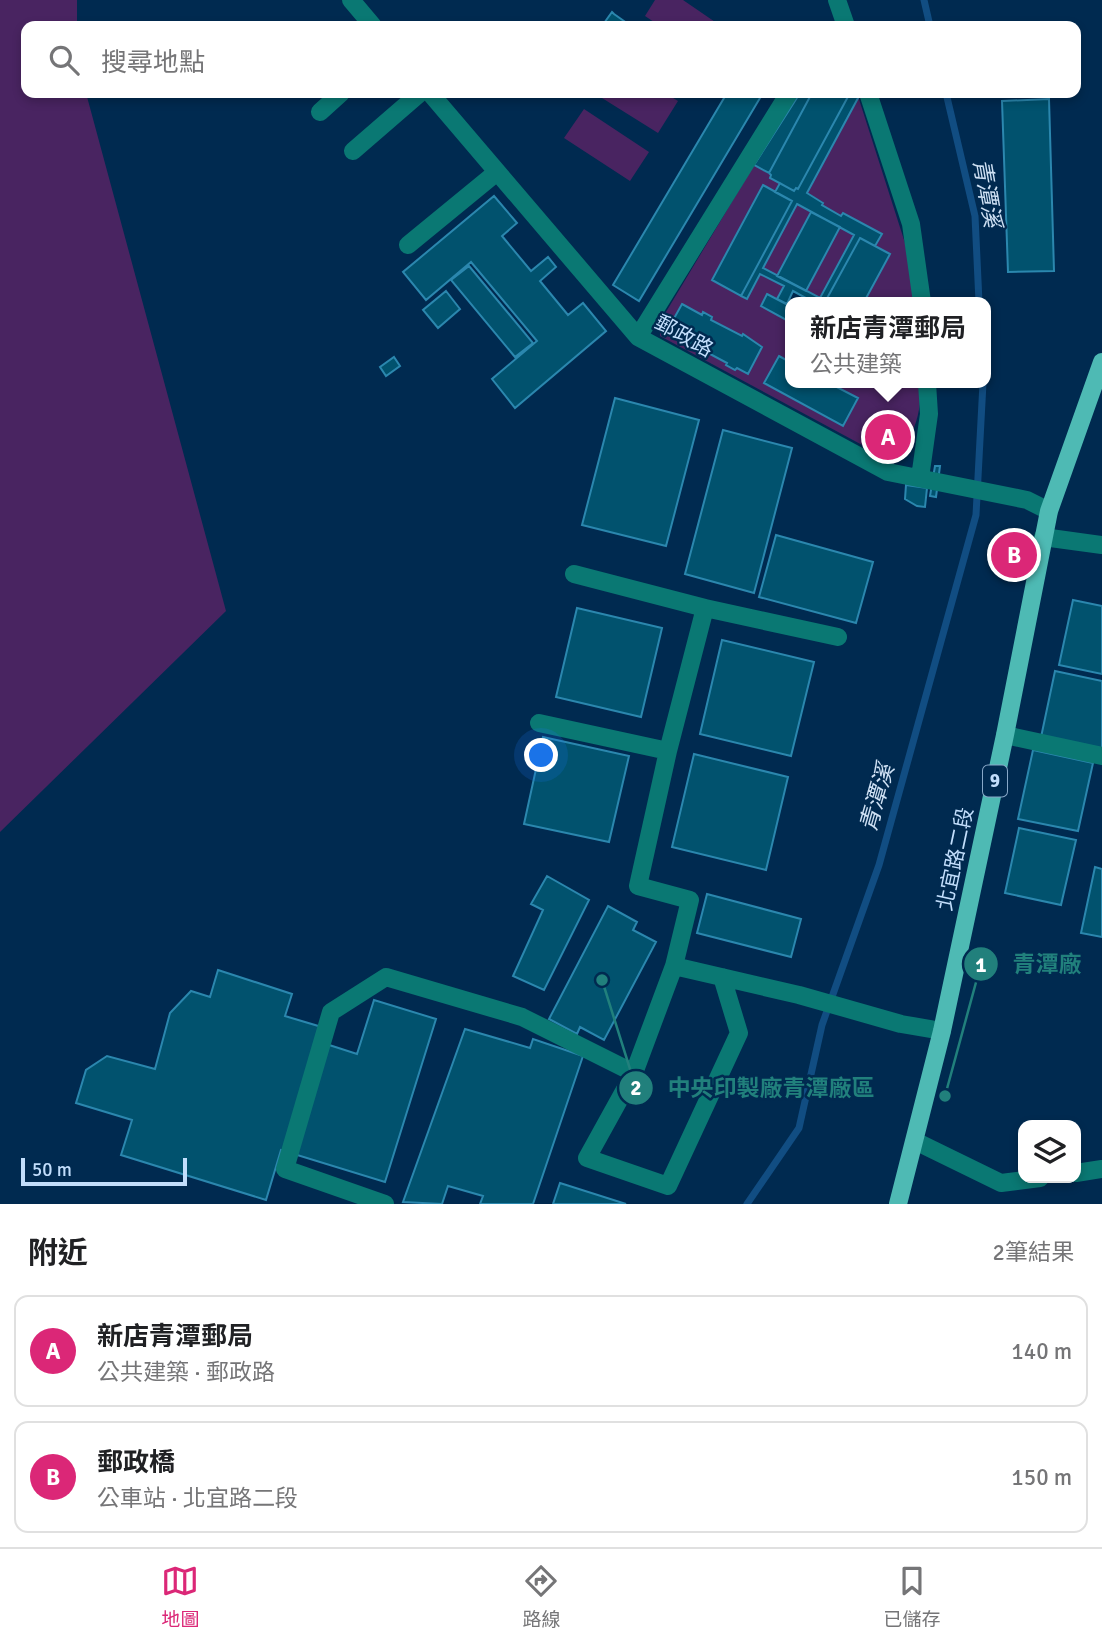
<!DOCTYPE html>
<html lang="zh-TW">
<meta charset="utf-8">
<style>
body{margin:0;font-family:Signika,"Noto Sans TC",sans-serif;background:#f6f6f6;color:#202124}
.controls{position:absolute;right:21px;bottom:21px;display:grid;overflow:hidden;border-radius:14px;box-shadow:0 4px 10px #0003}
.controls button{width:63px;height:63px;display:grid;place-items:center;padding:0;border:0;border-bottom:2px solid #e0e0e0;background:#fff;color:#202124;font:35px sans-serif}
.scale{position:absolute;left:21px;bottom:18px;width:166px;box-sizing:border-box;padding-left:7px;border:4px solid #c2defc;border-top:0;font-size:19px;line-height:24px;white-space:nowrap;color:#c2defc;-webkit-text-stroke:5px #002a50;paint-order:stroke}
.you{position:absolute;left:542px;top:756px;width:24px;height:24px;margin:-18px;border:5px solid #fff;border-radius:50%;background:#1a73e8;box-shadow:0 0 0 10px #1a73e833}
.badge{display:grid;place-items:center;width:46px;height:46px;border-radius:50%;background:#db2777;color:#fff;font-size:23px;font-weight:700}
.pin{position:absolute;translate:-50% -50%;border:4px solid #fff;box-shadow:0 2px 7px #0006}
.popup{position:absolute;left:785px;top:297px;width:206px;height:91px;box-sizing:border-box;display:grid;place-content:center;border-radius:14px;background:#fff;filter:drop-shadow(0 2px 5px #0005);font-size:23px;white-space:nowrap;color:#757577}
.popup b{font-size:26px;color:#202124}
.popup::after{content:'';position:absolute;left:50%;top:100%;margin-left:-14px;border:14px solid transparent;border-top-color:#fff}
.list{margin:0;padding:0;list-style:none}
h2{display:flex;justify-content:space-between;align-items:center;height:91px;margin:0;padding:0 28px;font-size:30px}
h2 small{font-size:23px;font-weight:400;color:#757577}
.list li{display:grid;grid-template-columns:46px 1fr auto;gap:21px;align-items:center;box-sizing:border-box;height:112px;margin:0 14px 14px;padding:0 14px;border:2px solid #e0e0e0;border-radius:14px}
.list b{display:block;font-size:26px;white-space:nowrap}
.list p{margin:0;font-size:23px;white-space:nowrap;color:#757577}
.list em{font-size:23px;font-style:normal;color:#757577}
.icon{flex:none;width:38px;height:38px;fill:none;stroke:currentColor;stroke-width:2;stroke-linecap:round;stroke-linejoin:round}
.map{position:relative;flex:none;width:1102px;height:1204px;overflow:hidden}
.search{position:absolute;background:#fff;box-shadow:0 4px 10px #0003;left:21px;right:21px;top:21px;height:77px;display:flex;align-items:center;gap:18px;box-sizing:border-box;padding:0 24px;border-radius:14px;color:#757577;font-size:26px}
.sheet{height:343px;background:#fff}
nav{display:flex;justify-content:space-around;align-items:center;box-sizing:border-box;height:98px;border-top:2px solid #e0e0e0;background:#fff;font-size:19px;color:#757577}
nav a{display:grid;justify-items:center;gap:4px}
nav .on{color:#db2777}
.map>svg:first-child{display:block}
.green{fill:#492461}
.lines{fill:none;stroke-linecap:round;stroke-linejoin:round}
.stream{stroke:#114d82;stroke-width:7}
.building{fill:#01526e;stroke:#2b87ae;stroke-width:2;fill-rule:evenodd}
.minor{stroke:#0a7873;stroke-width:18}
.major{stroke:#4ebab4;stroke-width:18}
.labels{text-anchor:middle;dominant-baseline:central;stroke-width:5;stroke-linejoin:round;paint-order:stroke}
.shield{fill:#002a50;stroke:#88a8c8;stroke-width:2}
.shield-label{font-size:19px;font-weight:bold;fill:#c2defc}
.street-label{font-size:21px;fill:#c2defc;stroke:#002a50}
.water-label{font-size:23px;font-style:italic;fill:#cfe1f4;stroke:#002a50}
.leader{fill:none;stroke:#21807c;stroke-width:2.5}
.callout-dot{fill:#21807c;stroke:#002a50;stroke-width:2.5}
.mark-label{font-size:21px;text-anchor:middle;font-weight:bold;fill:#fff}
.callout-label{font-size:23px;text-anchor:middle;font-weight:bold;fill:#21807c;stroke:#002a50;stroke-width:5;stroke-linejoin:round;paint-order:stroke}
</style>
<div class="map">
<svg width="1102" height="1204" viewBox="0 0 1102 1204">
<rect width="100%" height="100%" fill="#002a50"/>
<path class="green" d="M0,0h77v26h-51v67h60l140,518 -226,221z
M655,0h28l38,26h-61l-15,-10z
M594,93h71l13,8 -20,32z
M849,93h8l48,150 10,59h-51l26,-48 -15,-8 6,-12 -38,-21 -2,3 -19,-11 1,-3 -16,-9 51,-95z
M584,109l65,43 -19,29 -66,-43z
M754,165l17,10 9,8 -5,9 -13,-6 -50,94 34,19 14,-25 24,12 -7,13 -10,-5 -6,12 29,15v62h130c1,22 -1,36 -11,56l-30,-18 -10,18 32,16 -11,5 -230,-124v-14z
M797,204l57,31 -34,63 -57,-30z"/>
<g class="lines">
<path class="stream" d="M924,0l6,26
M946,93l29,123 4,86
M747,1204l52,-76 23,-103 57,-160 97,-350 7,-132"/>
</g>
<path class="building" d="M612,12l2,2 17,12h-29z
M727,93h36l-124,208 -26,-16z
M800,93h12l-43,80 -15,-8z
M812,93h38l-52,96 -2,-1 -2,3 -24,-13 1,-3 -2,-2z
M850,93l8,5 -51,95 16,10 -1,2 19,11 2,-3 39,21 -7,12 -15,-8 -35,64h-12l-20,-11 -6,13 -10,-5 7,-13 -24,-12 -13,25 -6,-3 51,-95 -17,-9 5,-9 14,8 2,-3 2,1zM797,204l57,31 -34,63 -57,-30z
M1049,99l5,172 -46,1 -6,-171z
M763,185l29,16 -51,95 -29,-16z
M494,196l23,27 -15,13 29,35 17,-14 8,10 -16,14 28,34 15,-12 23,28 -91,77 -23,-29 45,-38 -66,-79 -45,38 -23,-28z
M811,212l29,15 -34,64 -29,-15z
M860,238l30,16 -26,48h-39z
M469,266l64,77 -18,14 -64,-77z
M446,291l14,18 -22,19 -15,-18z
M767,294l23,12v16l-29,-16z
M682,304l20,11 1,-3 9,5 -1,3 31,16 1,-2 19,13 -14,27 -11,-6 -2,2 -9,-5 1,-2 -30,-16 -2,2 -28,-18z
M779,356l11,6v21h39l29,15 -15,28 -79,-43z
M394,357l6,9 -14,10 -6,-9z
M615,398l84,22 -33,126 -84,-21z
M879,421l30,18 -8,16 -32,-16z
M723,430l69,18 -38,145 -69,-19z
M935,466h5l-4,31 -6,-1z
M906,485l21,3 -2,19 -8,-1 -12,-7z
M776,535l97,27 -17,61 -97,-26z
M1073,600l29,6v68l-43,-9z
M577,608l85,20 -21,89 -85,-20z
M722,640l92,22 -23,94 -91,-22z
M1055,671l47,10v74l-62,-13z
M543,737l86,19 -20,86 -85,-18z
M1033,750l60,13 -15,68 -60,-12z
M694,754l94,23 -22,93 -94,-23z
M1019,828l57,12 -15,65 -56,-12z
M1095,867l7,2v68l-21,-4z
M547,876l42,24 -45,90 -31,-14 30,-66 -12,-6z
M707,894l94,25 -10,38 -94,-24z
M608,906l29,16 -4,8 23,12 -52,98 -24,-13 -3,7 -28,-15z
M218,970l74,24 -7,22 40,12 -5,14 37,12 17,-54 62,19 -51,163 -104,-32 -15,50 -145,-45 11,-35 -56,-17 10,-33 21,-14 48,13 15,-56 21,-22 19,6z
M465,1029l65,19 3,-9 50,17 -50,148h-53l3,-8 -35,-10 -6,18 -39,-2z
M560,1183l66,21h-73z"/>
<g class="lines">
<path class="minor" d="M351,0l22,26
M837,0l9,26
M430,93l208,244 250,135 139,28 22,11
M868,93l43,131 11,78
M320,112l21,-19
M353,151l67,-58
M408,245l89,-73
M638,337l151,-244
M920,478l9,-64 -2,-31
M1043,537l59,8
M574,574l131,34 -37,143 -30,135 52,14 -16,66
M705,608l133,29
M539,723l129,28
M1005,735l97,21
M722,977l17,56 -71,153 -81,-28 47,-85 40,-107 125,29 102,29 41,7
M915,1141l86,42 39,-5
M1076,1173l26,-4
M385,1204l-100,-35 46,-157 55,-35 136,40 112,56"/>
<path class="major" d="M898,1204l44,-173 63,-296 44,-224 53,-149"/>
</g>
<g class="labels">
<rect class="shield" x="983" y="765.5" width="24" height="31" rx="5"/>
<g class="shield-label">
<text x="995" y="781">9</text>
</g>
<g class="street-label">
<text transform="translate(684 336) rotate(29)">郵政路</text>
<text transform="translate(955 859) rotate(-78)">北宜路二段</text>
</g>
<g class="water-label">
<text transform="translate(987 193) rotate(80)">青潭溪</text>
<text transform="translate(877 798) rotate(-74)">青潭溪</text>
</g>
</g>
<path class="leader" d="M945 1096L981 964M602 980L636 1088"/>
<g class="callout-dot">
<circle cx="945" cy="1096" r="7"/>
<circle cx="602" cy="980" r="7"/>
<circle cx="981" cy="964" r="18"/>
<circle cx="636" cy="1088" r="18"/>
</g>
<g class="mark-label">
<text x="981" y="972">1</text>
<text x="636" y="1095">2</text>
</g>
<g class="callout-label">
<text x="1047" y="972">青潭廠</text>
<text x="771" y="1096">中央印製廠青潭廠區</text>
</g>
</svg>
<div class="controls">
<button><svg class="icon" aria-label="layers" viewBox="0 0 24 24"><path d="M12 4l9 5-9 5-9-5zM3 14l9 5 9-5"/></svg></button>
</div>
<div class="scale">50 m</div>
<div class="you"></div>
<div class="pin badge" style="left:888px;top:437px">A</div>
<div class="popup"><b>新店青潭郵局</b>公共建築</div>
<div class="pin badge" style="left:1014px;top:555px">B</div>
<div class="search"><svg class="icon" aria-label="search" viewBox="0 0 24 24"><circle cx="10" cy="10" r="6"/><path d="M15 15l6 6"/></svg>搜尋地點</div>
</div>
<section class="sheet">
<h2>附近<small>2筆結果</small></h2>
<ul class="list">
<li><span class="badge">A</span><div><b>新店青潭郵局</b><p>公共建築 · 郵政路</p></div><em>140 m</em></li>
<li><span class="badge">B</span><div><b>郵政橋</b><p>公車站 · 北宜路二段</p></div><em>150 m</em></li>
</ul>
</section>
<nav>
<a class="on"><svg class="icon" aria-label="map" viewBox="0 0 24 24"><path d="M3 6l6-2 6 2 6-2v14l-6 2-6-2-6 2zM9 4v14M15 6v14"/></svg>地圖</a>
<a><svg class="icon" aria-label="directions" viewBox="0 0 24 24"><path d="M12 3l9 9-9 9-9-9zM9 14v-3h6M13 9l2 2-2 2"/></svg>路線</a>
<a><svg class="icon" aria-label="saved" viewBox="0 0 24 24"><path d="M7 4h10v16l-5-4-5 4z"/></svg>已儲存</a>
</nav>
